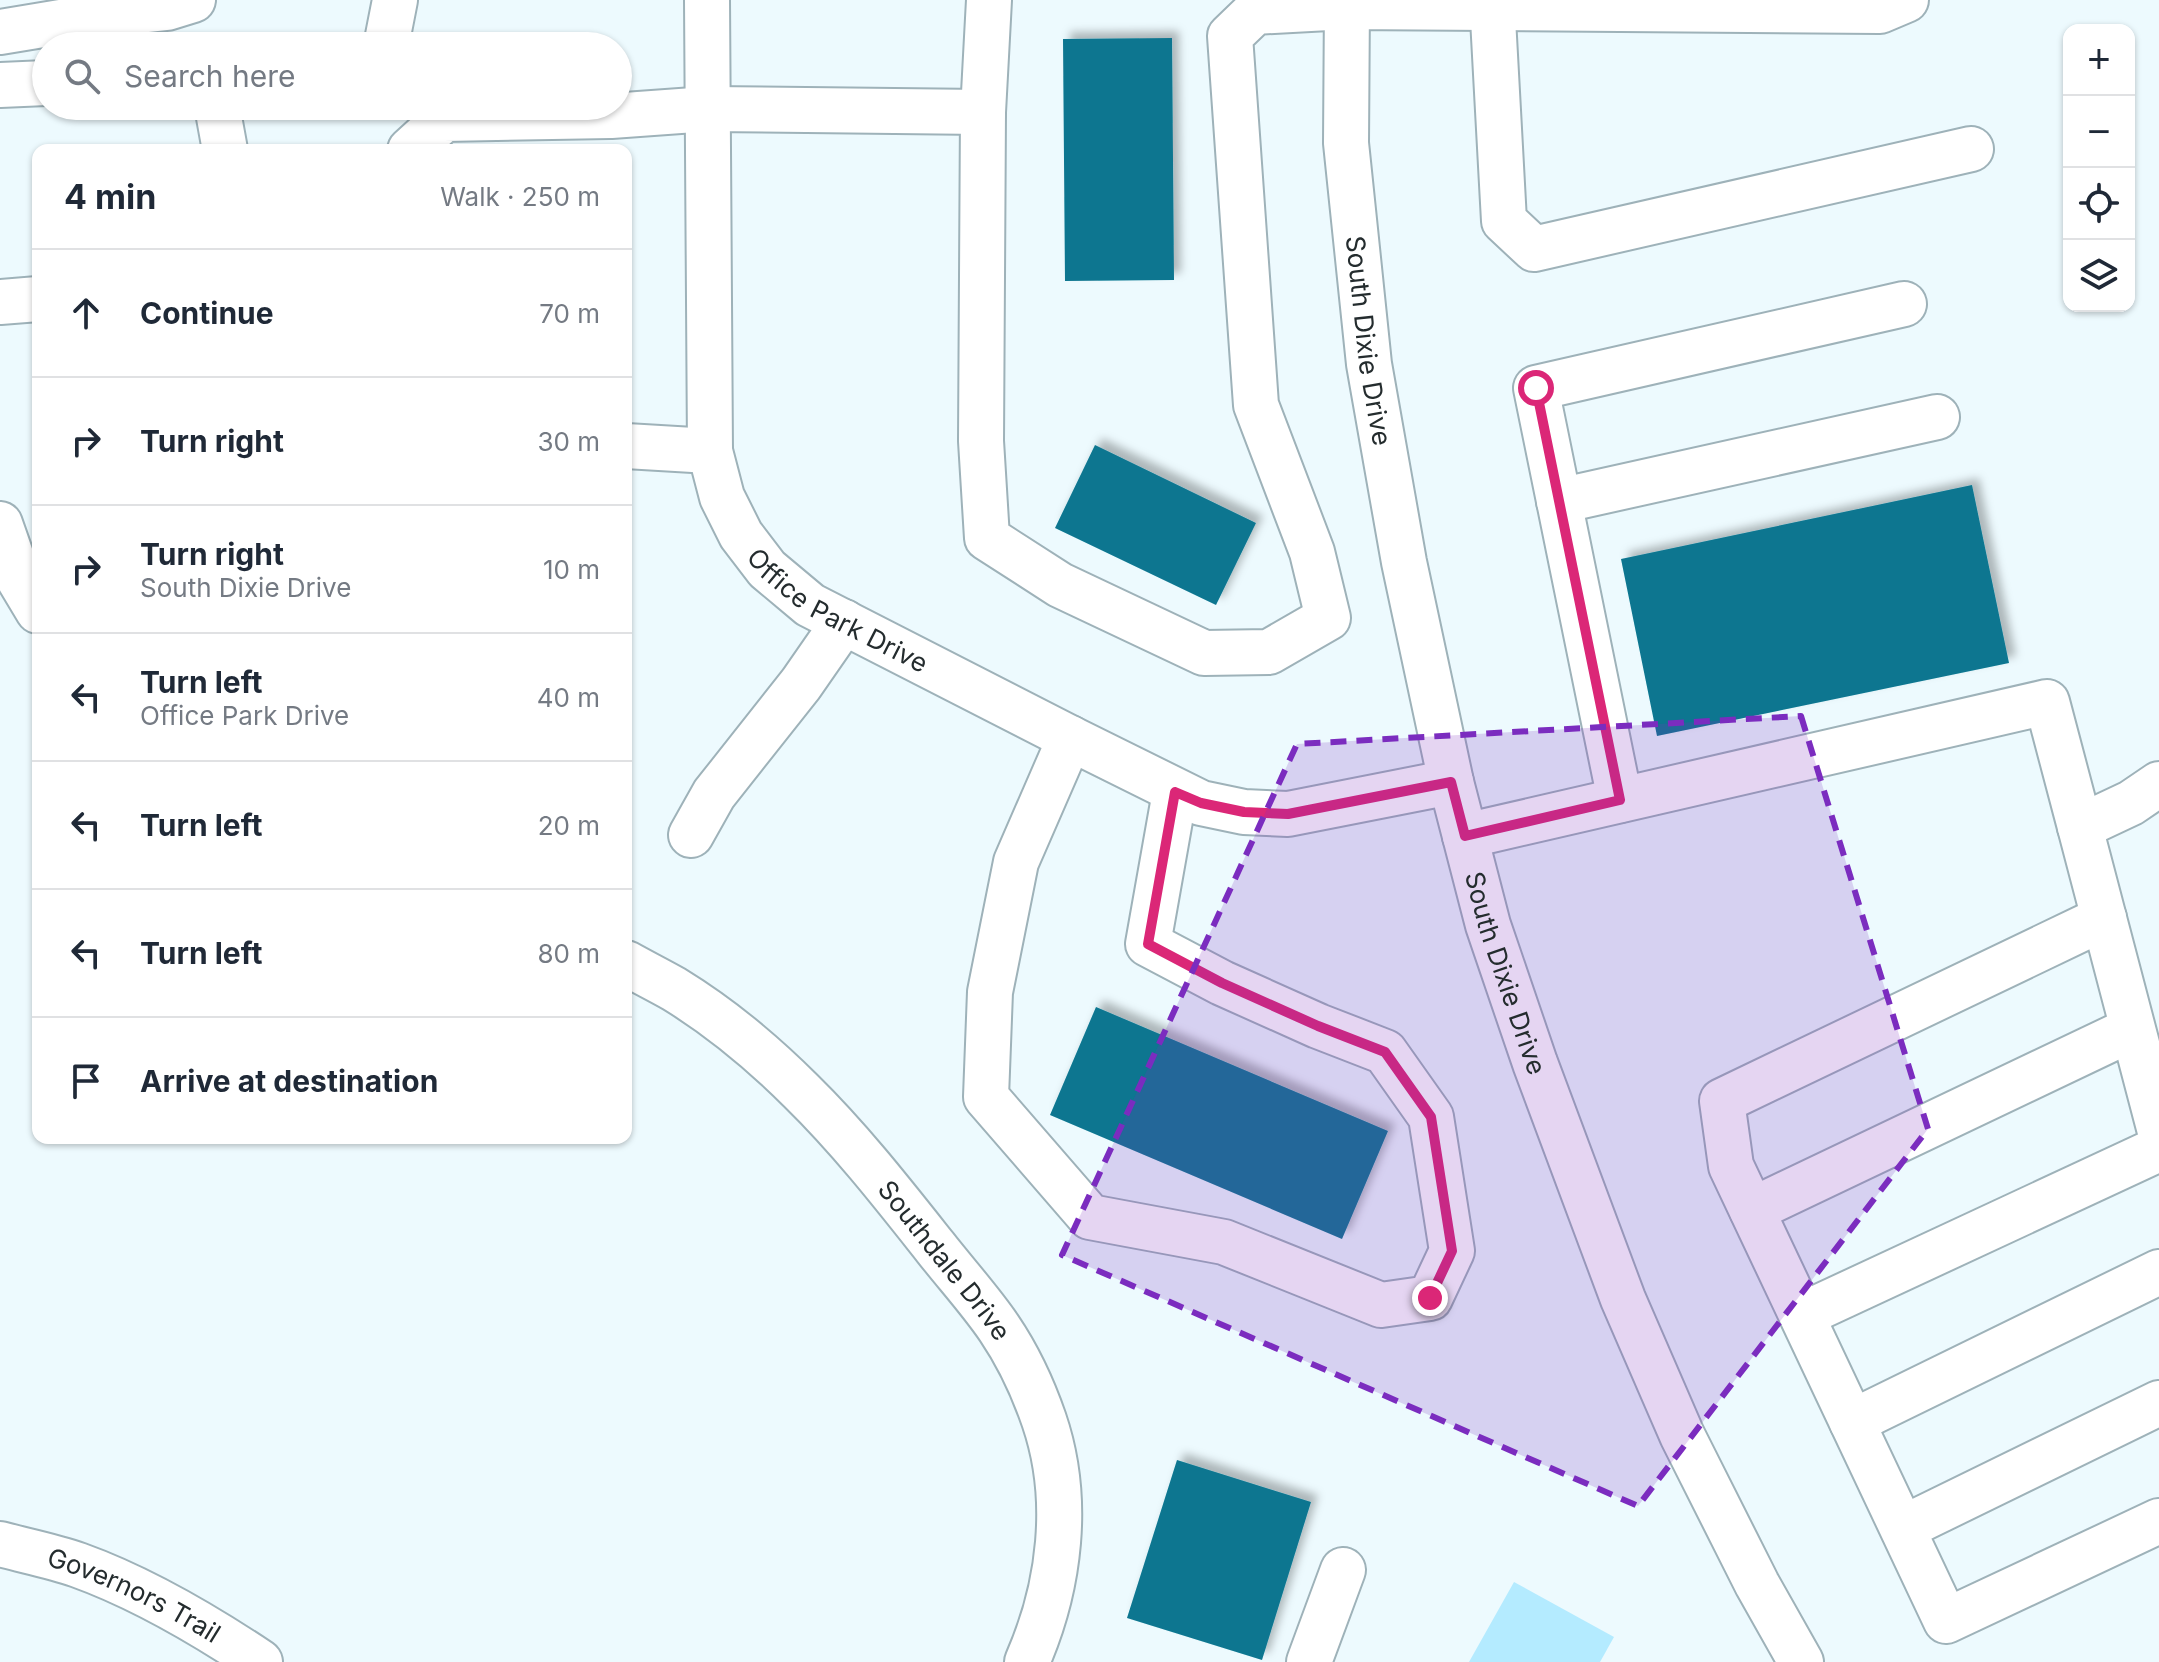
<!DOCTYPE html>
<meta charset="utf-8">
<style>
body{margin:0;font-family:Inter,sans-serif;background:#f2f2f3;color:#1f2937}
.controls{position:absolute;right:24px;top:24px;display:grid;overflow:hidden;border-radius:16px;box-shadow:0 2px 6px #0004}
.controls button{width:72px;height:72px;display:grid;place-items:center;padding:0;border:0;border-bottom:2px solid #e0e1e3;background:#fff;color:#1f2937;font:40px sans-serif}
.stop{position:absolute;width:24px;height:24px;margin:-18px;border:6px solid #db2777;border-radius:50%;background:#fff}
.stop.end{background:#db2777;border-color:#fff;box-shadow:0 2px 8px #0008}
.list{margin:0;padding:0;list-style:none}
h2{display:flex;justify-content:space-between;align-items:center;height:104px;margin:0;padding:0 32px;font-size:34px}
h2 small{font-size:26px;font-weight:400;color:#747a83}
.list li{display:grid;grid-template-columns:52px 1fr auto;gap:24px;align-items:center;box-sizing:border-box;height:128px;padding:0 32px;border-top:2px solid #e0e1e3}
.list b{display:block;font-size:30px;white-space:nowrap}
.list p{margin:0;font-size:26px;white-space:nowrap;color:#747a83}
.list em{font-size:26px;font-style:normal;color:#747a83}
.icon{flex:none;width:44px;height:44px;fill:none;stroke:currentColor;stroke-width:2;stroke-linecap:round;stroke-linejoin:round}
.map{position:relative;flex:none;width:2159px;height:1662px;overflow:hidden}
.search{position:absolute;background:#fff;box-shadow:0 2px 6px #0004;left:32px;top:32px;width:600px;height:88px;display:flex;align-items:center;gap:20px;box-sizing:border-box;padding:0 28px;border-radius:44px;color:#747a83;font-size:30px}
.panel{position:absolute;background:#fff;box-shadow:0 2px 6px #0004;left:32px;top:144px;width:600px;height:1000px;border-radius:16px}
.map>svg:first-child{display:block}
.green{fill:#b4ebff}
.building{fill:#0a7690;filter:url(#shadow)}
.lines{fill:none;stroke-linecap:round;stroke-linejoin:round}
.minor-casing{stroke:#9eb2b9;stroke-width:48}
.major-casing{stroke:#9eb2b9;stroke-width:48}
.minor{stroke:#fff;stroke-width:44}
.major{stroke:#fff;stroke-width:44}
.route{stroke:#db2777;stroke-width:10}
.marked{fill:#7b2cbf;fill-opacity:0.2;stroke:#7b2cbf;stroke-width:6;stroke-dasharray:16 10;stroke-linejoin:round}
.labels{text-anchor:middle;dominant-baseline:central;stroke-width:8;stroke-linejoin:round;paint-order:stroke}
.street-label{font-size:26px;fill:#242c2e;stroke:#edfafe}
</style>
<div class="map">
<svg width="2159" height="1662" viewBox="0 0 2159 1662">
<defs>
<filter id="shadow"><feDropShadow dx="7" dy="-7" stdDeviation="4" flood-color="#0004"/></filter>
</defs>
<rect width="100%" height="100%" fill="#edfafe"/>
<path class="green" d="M1514,1582l100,55 -14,25h-131z"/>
<path class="building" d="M1172,38l2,242 -109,1 -2,-242z
M1095,445l161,78 -40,82 -161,-77z
M1972,485l37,178 -352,73 -36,-177z
M1096,1007l292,124 -46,108 -292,-124z
M1177,1460l134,42 -49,158 -135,-42z"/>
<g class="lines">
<defs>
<g id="minor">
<path id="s1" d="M707,0l3,451 12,46 19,38 26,34 43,36 260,133 131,65 43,9 44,2 163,-32"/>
<path d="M989,0l-6,112 -2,329 6,97 73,47 144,68 65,-1 59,-34 -16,-66 -56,-147 -26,-369 25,-24 92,-5 533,4 26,-11"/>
<path d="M1492,0l12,221 30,28 437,-100"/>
<path d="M0,32l103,-17 64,-7 26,-8"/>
<path d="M386,46l9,-46"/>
<path d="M0,85l46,-2"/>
<path d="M217,106l8,44"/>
<path d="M410,150l34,-31 167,-3 97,-7 275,3"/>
<path d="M0,302l38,-3"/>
<path d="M626,446l84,5"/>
<path d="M1559,501l378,-84"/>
<path d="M0,524l20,57 18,30"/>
<path d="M1070,738l-54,124 -26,130 -4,105 104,120 134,25 157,63 49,-7 22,-47 -21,-134 -46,-65 -67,-26 -96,-43 -74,-39 27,-152"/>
<path d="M2159,784l-28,19 -51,24 79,301"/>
<path d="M1620,800l-84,-412 368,-84"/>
<path d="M691,835l23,-41 87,-110 43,-62"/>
<path d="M1465,836l582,-134 33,125"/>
<path d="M2104,918l-382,183 9,65 215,455 213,-100"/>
<path id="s2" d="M626,963c16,9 32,17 48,26 44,27 90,65 127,102 49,48 92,103 134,156 21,27 45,53 64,81 19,28 34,60 45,92 27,79 16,167 -17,242"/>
<path d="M1752,1210l380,-181"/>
<path d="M1802,1315l357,-166"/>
<path d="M1852,1422l307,-150"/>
<path d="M1903,1528l256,-125"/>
<path id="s3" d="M0,1544c26,7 53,12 78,21 64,23 125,59 182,97"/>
<path d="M1309,1662l34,-92"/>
</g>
<g id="major">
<path id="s4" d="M1347,0l-1,143 23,221 35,198 47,220 37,143 47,138 88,236 59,136 75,149 44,78"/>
</g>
</defs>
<use href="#minor" class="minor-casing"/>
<use href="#major" class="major-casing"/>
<use href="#minor" class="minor"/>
<use href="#major" class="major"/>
</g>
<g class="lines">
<path class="route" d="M1430,1298l22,-47 -21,-134 -46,-65 -67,-26 -96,-43 -74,-39 27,-152 26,11 43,9 44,2 163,-32 14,54 155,-36 -84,-412"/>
</g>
<path class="marked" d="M1801,716l127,413 -290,377 -576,-251 235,-511z"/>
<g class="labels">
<g class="street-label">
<text stroke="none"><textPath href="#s4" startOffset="342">South Dixie Drive</textPath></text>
<text stroke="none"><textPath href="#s1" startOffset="666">Office Park Drive</textPath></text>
<text stroke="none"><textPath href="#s4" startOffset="990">South Dixie Drive</textPath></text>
<text stroke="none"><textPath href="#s2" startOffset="440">Southdale Drive</textPath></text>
<text stroke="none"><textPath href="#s3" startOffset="144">Governors Trail</textPath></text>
</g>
</g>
</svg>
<div class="controls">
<button>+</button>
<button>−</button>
<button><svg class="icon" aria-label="locate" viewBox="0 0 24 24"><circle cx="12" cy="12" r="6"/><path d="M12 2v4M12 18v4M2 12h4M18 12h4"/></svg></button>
<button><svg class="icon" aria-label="layers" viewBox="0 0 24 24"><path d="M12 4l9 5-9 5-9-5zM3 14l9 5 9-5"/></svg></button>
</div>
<div class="stop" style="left:1536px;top:388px"></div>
<div class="stop end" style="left:1430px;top:1298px"></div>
<div class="search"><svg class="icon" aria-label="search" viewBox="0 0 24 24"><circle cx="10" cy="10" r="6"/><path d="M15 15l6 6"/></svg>Search here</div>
<section class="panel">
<h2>4 min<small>Walk · 250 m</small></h2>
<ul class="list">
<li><svg class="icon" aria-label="ahead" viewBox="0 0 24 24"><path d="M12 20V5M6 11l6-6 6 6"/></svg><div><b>Continue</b></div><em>70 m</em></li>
<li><svg class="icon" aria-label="right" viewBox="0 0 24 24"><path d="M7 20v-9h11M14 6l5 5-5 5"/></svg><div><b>Turn right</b></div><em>30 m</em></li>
<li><svg class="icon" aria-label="right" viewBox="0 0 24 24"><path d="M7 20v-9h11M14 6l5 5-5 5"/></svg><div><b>Turn right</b><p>South Dixie Drive</p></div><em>10 m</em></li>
<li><svg class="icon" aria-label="left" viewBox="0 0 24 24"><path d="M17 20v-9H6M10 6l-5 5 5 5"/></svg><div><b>Turn left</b><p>Office Park Drive</p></div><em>40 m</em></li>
<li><svg class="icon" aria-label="left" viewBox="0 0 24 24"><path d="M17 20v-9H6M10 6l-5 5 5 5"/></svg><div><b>Turn left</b></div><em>20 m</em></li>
<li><svg class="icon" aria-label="left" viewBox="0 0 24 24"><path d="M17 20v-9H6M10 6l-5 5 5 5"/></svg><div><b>Turn left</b></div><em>80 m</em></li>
<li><svg class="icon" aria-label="arrive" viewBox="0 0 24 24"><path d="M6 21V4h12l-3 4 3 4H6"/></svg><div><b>Arrive at destination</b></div></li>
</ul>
</section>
</div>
